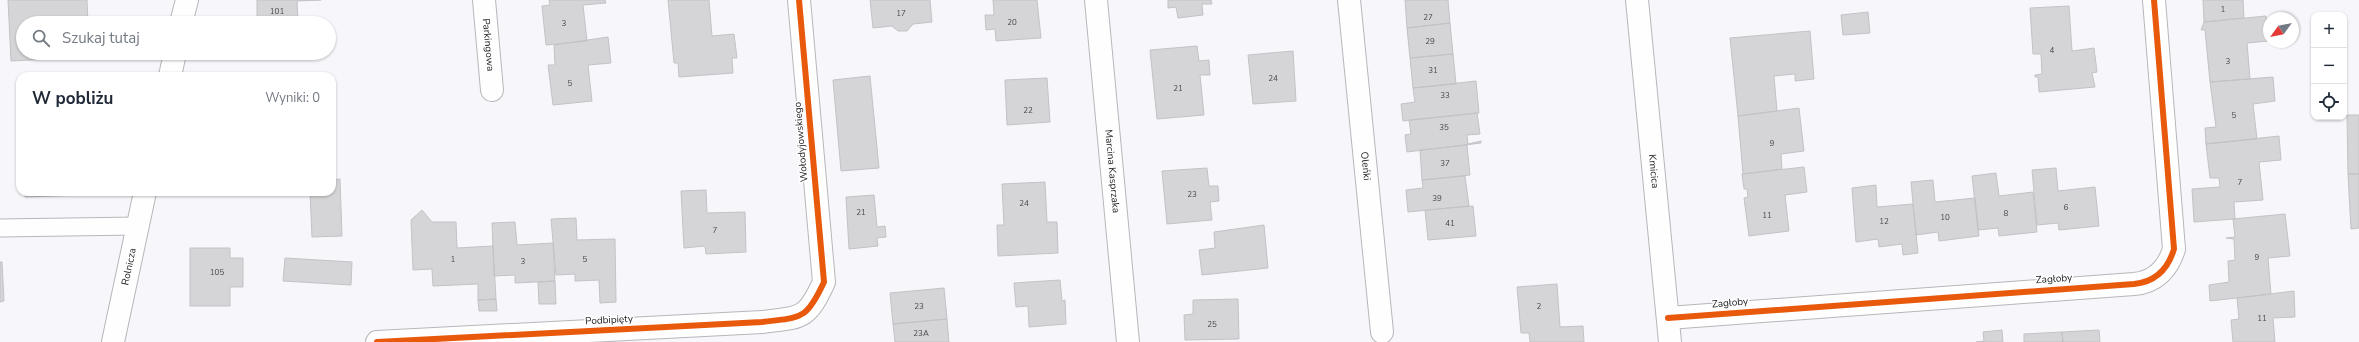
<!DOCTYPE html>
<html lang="pl">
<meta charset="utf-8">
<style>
body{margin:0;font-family:"Nunito Sans",sans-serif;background:#f2f2f3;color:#1f2937}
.controls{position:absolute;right:12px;top:12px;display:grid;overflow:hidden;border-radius:8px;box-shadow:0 1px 3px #0004}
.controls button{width:36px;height:36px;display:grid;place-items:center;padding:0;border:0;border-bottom:1px solid #e0e1e3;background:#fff;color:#1f2937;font:20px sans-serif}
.compass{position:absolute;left:2263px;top:12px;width:36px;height:36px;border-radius:50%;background:#fff;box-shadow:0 1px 3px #0004;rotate:237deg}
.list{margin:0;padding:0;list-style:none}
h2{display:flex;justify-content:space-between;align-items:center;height:52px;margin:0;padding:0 16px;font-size:17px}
h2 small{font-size:13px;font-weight:400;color:#747a83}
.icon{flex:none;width:22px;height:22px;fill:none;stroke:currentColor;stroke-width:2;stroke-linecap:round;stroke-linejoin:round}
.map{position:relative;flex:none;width:2359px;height:342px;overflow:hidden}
.search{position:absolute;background:#fff;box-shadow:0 1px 3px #0004;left:16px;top:16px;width:320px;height:44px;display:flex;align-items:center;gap:10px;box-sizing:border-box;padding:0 14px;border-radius:22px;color:#747a83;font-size:15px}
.panel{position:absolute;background:#fff;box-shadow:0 1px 3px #0004;left:16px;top:72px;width:320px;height:124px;border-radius:12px}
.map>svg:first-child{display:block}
.building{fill:#d5d5d8;stroke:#c3c3c7}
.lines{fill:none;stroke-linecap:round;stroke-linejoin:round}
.service-casing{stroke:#b6b7ba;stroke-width:19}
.minor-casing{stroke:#b6b7ba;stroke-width:24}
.tertiary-casing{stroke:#b6b7ba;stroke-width:24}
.service{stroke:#fefefe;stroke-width:17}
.minor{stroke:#fefefe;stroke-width:22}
.tertiary{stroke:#fefefe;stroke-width:22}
.cycleway-casing{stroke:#fff;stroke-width:8}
.cycleway{stroke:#e8590c;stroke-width:6}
.labels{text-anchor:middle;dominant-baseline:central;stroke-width:3;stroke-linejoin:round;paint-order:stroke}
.number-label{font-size:8px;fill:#4a4a4c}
.street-label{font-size:10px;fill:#1b1c1e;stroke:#fff}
</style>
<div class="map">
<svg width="2359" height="342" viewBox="0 0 2359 342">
<rect width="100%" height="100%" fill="#f7f7fb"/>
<path class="building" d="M8,0h79l1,23h-65v30h66l1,4 -79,4z
M257,0h64l-24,1 1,20h24v2h-65z
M549,0h56l1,3 -23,2 4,36 -41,4 -4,-39 8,-1z
M668,0h41l3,36 22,-2 3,24h-5l1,15 -54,4 -1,-14h-4z
M870,0h60l2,22 -19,2 -6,7h-9l-6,-5 -19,2z
M993,0h44l4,38 -45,3 -1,-12 -9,1 -1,-15h9z
M1168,0h43l1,4h-10l1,11 -25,3 -2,-11 -8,1z
M1405,0h43l2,23 -43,5z
M2203,0h40l1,18 -40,4z
M2069,6l3,45 22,-3 3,24 -5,1 3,14 -56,5 -1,-15h-3v-2l7,-1 -1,-20h-8l-3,-46z
M1868,12l2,21 -27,2 -2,-20z
M2266,16l3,25 -22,2 3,36 -40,3 -5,-52h-4l3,-8z
M1450,23l3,31 -43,4 -3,-30z
M1810,31l4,48 -19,2v-7l-21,2 3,35 -39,5 -8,-78z
M608,37l3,26 -23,2 4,36 -39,4 -5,-40h7l-1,-20z
M1197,46l2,15 10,-1 1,15h-10l4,40 -47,4 -7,-69z
M1293,51l3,50 -43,3 -5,-49z
M1453,54l3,30 -43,4 -3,-30z
M870,76l9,92 -38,3 -8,-91z
M2273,77l2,24 -22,3 4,35 -51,5 -1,-16 11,-1 -6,-45z
M1047,78l3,44 -43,3 -2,-45z
M1476,81l3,32 -76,8 -2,-17 14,-2 -2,-14z
M1799,108l5,43 -23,3 1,15 -39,5 -5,-58z
M1477,113l3,21 -13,1 1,9 13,-3v2l-74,9 -2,-17 6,-1 -2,-14z
M2347,115h12v59h-11z
M2279,136l2,24 -22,2 4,38 -29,2 1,17 -41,3 -2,-33 28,-2 -1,-9h-9l-4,-34z
M1467,145l3,30 -48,5 -2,-30z
M1804,167l3,25 -22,3 4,36 -40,5 -5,-38 4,-1 -1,-8h-3l-2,-15z
M1207,168l2,18h9l1,15 -9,1 2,18 -45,4 -5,-53z
M2056,168l2,23 37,-4 4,39 -40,4 -1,-7 -21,2 -5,-55z
M1996,173l3,23 34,-4 4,40 -38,4 -1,-8 -20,2 -6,-54z
M2348,174h11v54l-8,1z
M1465,176l4,30 -61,6 -2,-22 17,-2 -1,-8z
M340,179l2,57 -30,1 -2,-45h22v-12z
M1933,180l2,22 40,-4 4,38 -40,5 -1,-9 -22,3 -5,-53z
M1045,182l2,40h10l1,31 -60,3 -1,-31h7l-2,-41z
M1876,185l1,22 36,-3 5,49 -15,2 -1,-11 -23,3 -1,-8 -22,3 -4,-54z
M706,190l1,23 38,-1 1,40 -40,2 -1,-8 -21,2 -3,-57z
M25,192h57v3l-57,2z
M874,195l3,32 8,-1 1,11 -9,1 1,8 -29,3 -3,-52z
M1473,206l3,30 -48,4 -3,-30z
M422,210l10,12h24l1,26 36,-2 3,53 -18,1v-16l-45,2 -1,-17 -19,1 -2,-50z
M2285,214l5,42 -22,2 3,36 -61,7 -1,-16 20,-3 -1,-21 7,-1 -1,-21 -8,-1 9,-1 -2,-18z
M576,218l1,22 38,-1 1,63 -16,1 -1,-23 -24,1v-7l-19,1 -5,-56z
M515,222l2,23 36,-2 2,38 -40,2v-8l-21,1 -2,-53z
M1264,225l4,43 -66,7 -3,-25 16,-2 -1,-16z
M190,248h40v10h13v29h-13v19h-40z
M285,258l67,4 -1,23 -68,-4z
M0,262h2l2,39 -4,1z
M1060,280l2,21 3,-1 1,24 -37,3 -1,-21 -12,1 -2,-24z
M555,281l1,23h-17l-1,-22z
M1557,284l3,43 23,-1 1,16h-54l-1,-9h-8l-4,-46z
M944,288l3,31 -54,5 -3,-31z
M2294,291l1,26 -22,1 2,24h-42l-2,-22 8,-1 -2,-21z
M496,299l1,12h-18l-1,-11z
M1238,299l1,40 -54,1 -1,-25 9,-1v-14z
M947,319l2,23h-54l-2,-18z
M2002,330l1,12h-27l8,-1 -1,-9z
M2099,330l1,12h-37l-1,-10z
M2062,332l1,10h-39v-8z"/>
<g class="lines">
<defs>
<path id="service" d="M0,228l137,-2"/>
<g id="minor">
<path id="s1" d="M484,0l8,90"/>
<path id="s2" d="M1096,0l32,342"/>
<path id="s3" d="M1349,0l33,332"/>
<path id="s4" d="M1637,0l33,342"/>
<path d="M1668,318l466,-34c21,-2 34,-15 40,-35l-20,-249"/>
<path d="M377,342l385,-20c39,-5 44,-1 62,-40l-25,-282"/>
</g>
<g id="tertiary">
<path d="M181,23l6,-23"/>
<path d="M170,76l5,-23"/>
<path id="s5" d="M113,342l32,-150"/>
</g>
</defs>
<use href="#service" class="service-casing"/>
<use href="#minor" class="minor-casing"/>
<use href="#tertiary" class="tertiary-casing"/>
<use href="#service" class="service"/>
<use href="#minor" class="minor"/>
<use href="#tertiary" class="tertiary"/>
<defs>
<path id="cycleway" d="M1668,318l466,-34c21,-2 34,-15 40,-35l-20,-249
M377,342l385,-20c39,-5 44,-1 62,-40l-25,-282"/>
</defs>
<use href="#cycleway" class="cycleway-casing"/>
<use href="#cycleway" class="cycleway"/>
</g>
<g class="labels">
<g class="number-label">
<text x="2223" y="9">1</text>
<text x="277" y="11">101</text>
<text x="901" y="13">17</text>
<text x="1428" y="17">27</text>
<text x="1012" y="22">20</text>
<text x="564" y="23">3</text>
<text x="1430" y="41">29</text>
<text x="2052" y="50">4</text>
<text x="2228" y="61">3</text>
<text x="1433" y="70">31</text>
<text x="1273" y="78">24</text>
<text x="570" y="83">5</text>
<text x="1178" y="88">21</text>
<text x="1445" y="95">33</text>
<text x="1028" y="110">22</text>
<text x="2234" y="115">5</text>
<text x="1444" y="127">35</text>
<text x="1772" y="143">9</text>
<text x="1445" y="163">37</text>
<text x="2240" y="182">7</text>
<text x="1192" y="194">23</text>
<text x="1437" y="198">39</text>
<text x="1024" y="203">24</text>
<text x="2066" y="207">6</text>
<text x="861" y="212">21</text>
<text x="2006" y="213">8</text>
<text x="1767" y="215">11</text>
<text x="1945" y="217">10</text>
<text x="1884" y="221">12</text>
<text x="1450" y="223">41</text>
<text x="715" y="230">7</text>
<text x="2257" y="257">9</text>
<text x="453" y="259">1</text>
<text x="585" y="259">5</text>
<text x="523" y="261">3</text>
<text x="217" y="272">105</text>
<text x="919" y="306">23</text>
<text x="1539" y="306">2</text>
<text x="2262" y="318">11</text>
<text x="1212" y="324">25</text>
<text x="921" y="333">23A</text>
</g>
<g class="street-label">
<text stroke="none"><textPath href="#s1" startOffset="45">Parkingowa</textPath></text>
<text transform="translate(801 142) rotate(-95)">Wołodyjowskiego</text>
<text stroke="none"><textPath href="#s3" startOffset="167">Oleńki</textPath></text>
<text stroke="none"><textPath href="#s2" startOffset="172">Marcina Kasprzaka</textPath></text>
<text stroke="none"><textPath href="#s4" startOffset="172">Kmicica</textPath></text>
<text stroke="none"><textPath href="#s5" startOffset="77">Rolnicza</textPath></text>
<text transform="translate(2054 279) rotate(-4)">Zagłoby</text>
<text transform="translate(1730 303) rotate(-5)">Zagłoby</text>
<text transform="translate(609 320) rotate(-3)">Podbipięty</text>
</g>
</g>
</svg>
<div class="controls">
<button>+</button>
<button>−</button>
<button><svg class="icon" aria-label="locate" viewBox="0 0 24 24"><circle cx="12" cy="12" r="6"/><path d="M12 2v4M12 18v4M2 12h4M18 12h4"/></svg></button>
</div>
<svg class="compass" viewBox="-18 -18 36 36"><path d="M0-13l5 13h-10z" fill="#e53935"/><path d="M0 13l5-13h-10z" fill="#747a83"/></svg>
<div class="search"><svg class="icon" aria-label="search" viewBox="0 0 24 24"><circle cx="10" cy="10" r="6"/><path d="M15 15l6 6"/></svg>Szukaj tutaj</div>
<section class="panel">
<h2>W pobliżu<small>Wyniki: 0</small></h2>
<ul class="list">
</ul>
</section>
</div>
